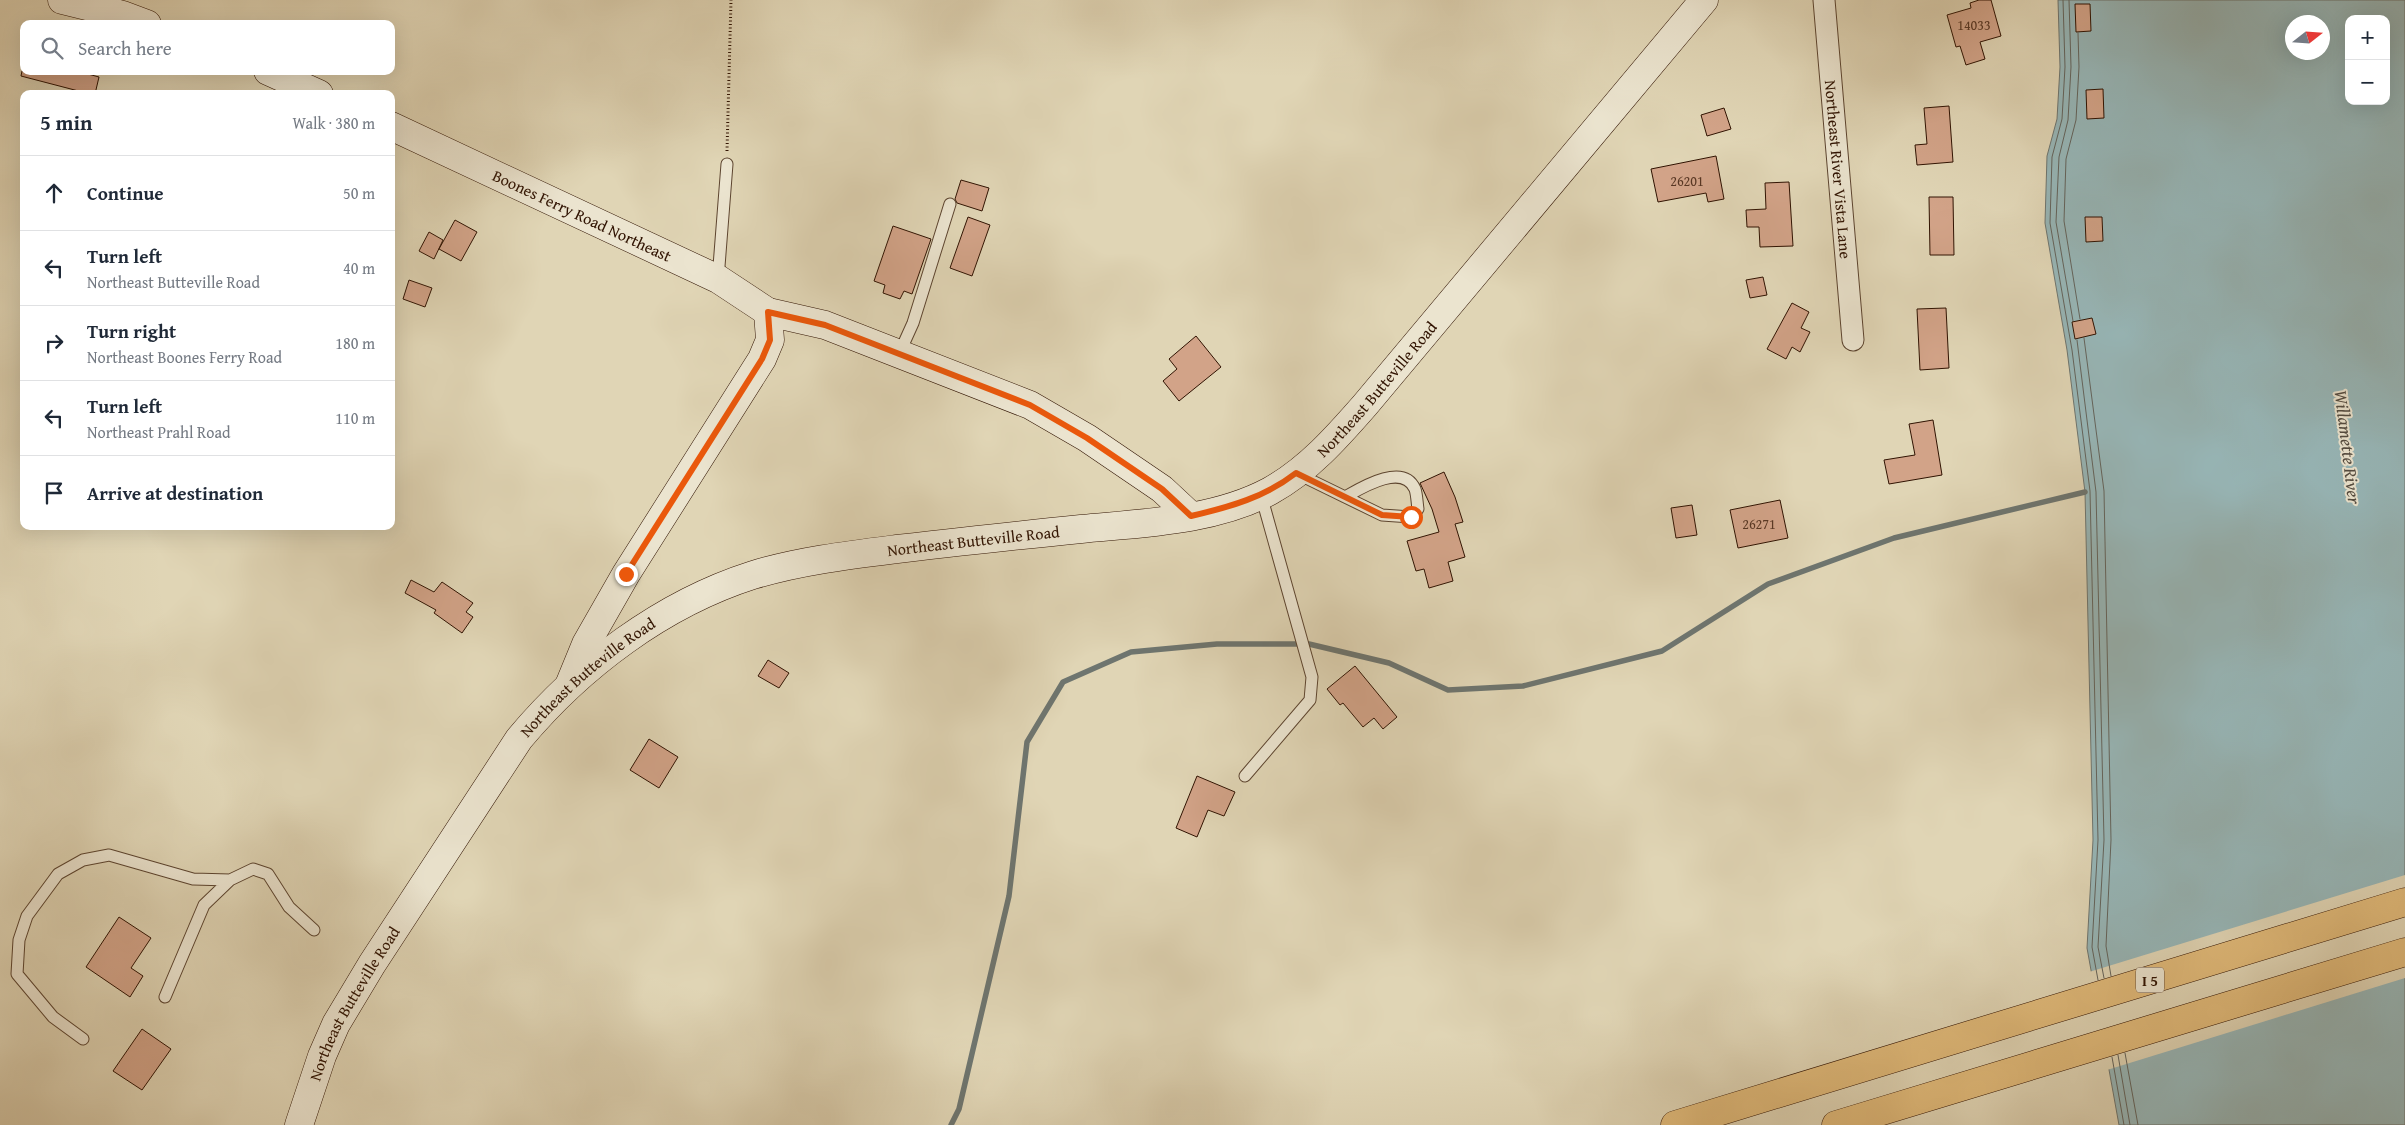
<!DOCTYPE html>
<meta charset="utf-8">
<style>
body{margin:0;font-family:"Gentium Book Plus",serif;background:#f6f6f7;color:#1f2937}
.controls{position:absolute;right:15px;top:15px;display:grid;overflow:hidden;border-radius:10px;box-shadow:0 5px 20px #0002}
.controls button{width:45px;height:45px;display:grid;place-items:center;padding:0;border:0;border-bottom:1px solid #e0e1e3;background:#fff;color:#1f2937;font:25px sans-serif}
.compass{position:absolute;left:2285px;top:15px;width:45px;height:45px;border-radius:50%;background:#fff;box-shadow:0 5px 20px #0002;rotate:73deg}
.stop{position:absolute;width:15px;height:15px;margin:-11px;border:4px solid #ea580c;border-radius:50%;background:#fff}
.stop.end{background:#ea580c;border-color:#fff;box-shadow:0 1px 5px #0008}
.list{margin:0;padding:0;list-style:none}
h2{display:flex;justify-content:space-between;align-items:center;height:65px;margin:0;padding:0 20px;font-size:21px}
h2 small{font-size:16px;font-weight:400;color:#747a83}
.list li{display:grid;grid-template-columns:32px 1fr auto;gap:15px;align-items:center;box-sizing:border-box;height:75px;padding:0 20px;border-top:1px solid #e0e1e3}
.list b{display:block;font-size:19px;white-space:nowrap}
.list p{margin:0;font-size:16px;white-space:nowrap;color:#747a83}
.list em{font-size:16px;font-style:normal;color:#747a83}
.icon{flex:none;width:28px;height:28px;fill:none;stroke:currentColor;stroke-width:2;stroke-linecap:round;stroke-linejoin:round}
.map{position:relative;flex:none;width:2405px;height:1125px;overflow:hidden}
.search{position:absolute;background:#fff;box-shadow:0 5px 20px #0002;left:20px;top:20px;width:375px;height:55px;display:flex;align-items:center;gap:12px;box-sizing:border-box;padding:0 18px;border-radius:10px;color:#747a83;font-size:19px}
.panel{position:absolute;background:#fff;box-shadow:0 5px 20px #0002;left:20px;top:90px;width:375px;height:440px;border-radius:10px}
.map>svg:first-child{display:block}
.water{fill:#97b6b7;stroke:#6e756f;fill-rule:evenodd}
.pier{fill:#e0d5b5}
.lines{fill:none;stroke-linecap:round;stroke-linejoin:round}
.shore{stroke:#64645c;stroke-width:1}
.stream{stroke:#6e756f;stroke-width:5.5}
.building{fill:#d2a388;stroke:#301302}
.lane-casing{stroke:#5c442f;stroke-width:13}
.street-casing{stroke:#5c442f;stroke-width:23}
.secondary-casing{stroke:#301302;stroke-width:29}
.highway-casing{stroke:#301302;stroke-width:29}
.path{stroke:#301302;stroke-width:3;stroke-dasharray:1 2.5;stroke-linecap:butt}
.lane{stroke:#ebe4cf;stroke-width:11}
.street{stroke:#ebe4cf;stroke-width:21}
.secondary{stroke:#ebe4cf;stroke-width:28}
.highway{stroke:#e0ba7a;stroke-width:28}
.route{stroke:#ea580c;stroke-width:6}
.labels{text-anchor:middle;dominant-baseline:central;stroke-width:4;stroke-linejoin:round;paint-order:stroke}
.number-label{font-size:14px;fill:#583724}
.shield{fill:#ebe4cf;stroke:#685240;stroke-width:1}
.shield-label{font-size:15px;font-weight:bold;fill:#301302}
.street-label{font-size:16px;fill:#301302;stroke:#ebe4cf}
.water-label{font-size:18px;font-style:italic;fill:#544c41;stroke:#ebe4cf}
</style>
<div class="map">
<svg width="2405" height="1125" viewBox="0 0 2405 1125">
<rect width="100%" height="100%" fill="#e0d5b5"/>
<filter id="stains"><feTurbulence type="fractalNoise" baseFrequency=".004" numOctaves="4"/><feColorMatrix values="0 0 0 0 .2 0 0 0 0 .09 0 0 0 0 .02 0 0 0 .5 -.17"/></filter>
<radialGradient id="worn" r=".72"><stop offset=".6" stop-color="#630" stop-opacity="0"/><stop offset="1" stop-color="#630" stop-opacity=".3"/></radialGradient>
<path class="water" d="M2058,0h347v1125h-286l-32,-177 6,-108 -8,-348 -18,-142 -22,-127 2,-67 10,-37 3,-52zM2349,19h37v82h-37zM2292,22h30v30h-30z"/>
<path class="pier" d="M2405,875v103l-298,92 -18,-98z"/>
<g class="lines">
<path class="shore" d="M2063,0l2,67 -3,52 -10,38 -2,66 22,127 18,141 8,349 -6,107 6,33
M2069,0l2,67 -3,53 -9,37 -3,65 17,99
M2078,33l1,34 -3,53 -10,39 -2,62 16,98
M2084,338l20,153 7,349 -5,106 5,30
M2077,340l19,152 8,348 -6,107 6,31
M2125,1053l13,72
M2118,1055l12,70
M2112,1057l12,68"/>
<path class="stream" d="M951,1125l8,-16 50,-213 18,-154 36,-60 68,-30 86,-8h92l80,19 59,27 75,-4 139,-35 106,-67 126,-46 191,-46"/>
</g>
<path class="building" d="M1979,0h12l10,36 -21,6 5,17 -19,6 -6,-19 -4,1 -9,-32 24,-7 -1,-5z
M2075,4h15l1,27 -15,1z
M22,71h67l-1,3 11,3 -4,17h-5l-69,-18z
M2103,89l1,29 -17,1 -1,-29z
M1949,106l4,56 -36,3 -2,-20 12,-1 -3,-36z
M1724,108l7,21 -24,7 -6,-21z
M1716,156l8,43 -16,3 -2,-9 -48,9 -7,-33z
M961,180l28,8 -7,23 -25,-8 -2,-4z
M1789,182l4,64 -33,1 -1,-20h-12l-1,-17 20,-1 -1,-26z
M1929,197h24l1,58h-24z
M968,217l22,8 -18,51 -22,-8z
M2085,217h17l1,24 -17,1z
M455,220l22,12 -16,29 -22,-12z
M893,226l38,13 -19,55 -8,-3 -4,8 -17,-6 2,-8 -11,-4z
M429,232l14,8 -9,19 -15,-8z
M1763,277l4,18 -17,3 -4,-18z
M409,280l23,8 -7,19 -22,-8z
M1792,303l17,9 -8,16 9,4 -10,20 -8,-5 -6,12 -19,-10z
M1946,308l3,60 -29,2 -3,-61z
M2092,318l4,16 -21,5 -3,-17z
M1196,336l25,31 -42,34 -16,-20 14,-12 -8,-10z
M1933,420l9,55 -53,9 -5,-24 31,-5 -6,-31z
M1444,472l11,25 8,25 -8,2 10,33 -17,5 5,19 -24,7 -5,-19 -8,2 -9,-30 32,-9 -7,-23 -12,-26z
M1780,500l8,38 -50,10 -8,-38z
M1692,505l5,30 -21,3 -5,-30z
M411,580l23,12 8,-10 31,21 -7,9 7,5 -11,16 -28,-20 2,-3 -31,-17z
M768,660l21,13 -10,15 -21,-12z
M1355,666l42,51 -14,12 -9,-11 -11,9 -20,-24 -3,2 -13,-16z
M649,739l29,18 -19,31 -29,-18z
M1197,776l38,16 -11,24 -16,-6 -11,27 -21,-9z
M119,917l32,21 -20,30 12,8 -13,21 -44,-30z
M142,1029l29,20 -29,41 -29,-19z"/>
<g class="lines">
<defs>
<path id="lane" d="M718,279l9,-115
M899,354l14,-31 37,-119
M1298,474l84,41 29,2 7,-8c-1,-6 -1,-14 -3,-20 -12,-27 -54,-1 -70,8
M1245,776l65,-76 2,-23 -51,-182
M165,997l39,-92 26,-25 23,-11 15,5 21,33 25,23
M83,1039l-30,-22 -36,-43 2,-34 8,-24 31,-42 25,-14 26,-5 84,24 37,1"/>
<g id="street">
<path id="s1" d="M1824,0l29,340"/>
</g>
<g id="secondary">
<path d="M62,0l61,15 24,9"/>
<path d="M268,71l51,23"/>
<path id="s2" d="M391,126l327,153 50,33 57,13 205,80 57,33 75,51 29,27"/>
<path d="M570,683l16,-39 40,-70 136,-215 8,-19 -2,-28"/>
<path id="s3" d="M299,1125l23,-69 14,-32 36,-60 147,-225c61,-73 143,-135 234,-164 46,-14 96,-20 144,-26 61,-7 123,-14 184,-20 62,-6 133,-8 189,-38 38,-21 67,-54 95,-86l339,-405"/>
</g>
<path id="highway" d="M1675,1125l730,-223
M1836,1125l569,-173"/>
</defs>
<use href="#lane" class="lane-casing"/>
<use href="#street" class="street-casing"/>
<use href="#secondary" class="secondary-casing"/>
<use href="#highway" class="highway-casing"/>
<path class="path" d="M727,151l4,-151"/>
<use href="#lane" class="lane"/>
<use href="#street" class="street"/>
<use href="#secondary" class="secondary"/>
<use href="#highway" class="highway"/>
</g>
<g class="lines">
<path class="route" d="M626,574l136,-215 8,-19 -2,-28 57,13 205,80 57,33 75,51 29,27c39,-9 74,-19 105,-43l86,42 29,2"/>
</g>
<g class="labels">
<g class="number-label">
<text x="1974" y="25">14033</text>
<text x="1687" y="181">26201</text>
<text x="1759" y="524">26271</text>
</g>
<rect class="shield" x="2136" y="967.5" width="28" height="25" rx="4"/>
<g class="shield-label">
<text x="2150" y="980">I 5</text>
</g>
<g class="street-label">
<text stroke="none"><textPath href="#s1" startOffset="170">Northeast River Vista Lane</textPath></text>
<text stroke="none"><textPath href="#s2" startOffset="211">Boones Ferry Road Northeast</textPath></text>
<text stroke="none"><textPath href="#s3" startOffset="1410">Northeast Butteville Road</textPath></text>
<text stroke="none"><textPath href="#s3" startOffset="959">Northeast Butteville Road</textPath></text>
<text stroke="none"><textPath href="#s3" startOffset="539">Northeast Butteville Road</textPath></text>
<text stroke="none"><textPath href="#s3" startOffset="134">Northeast Butteville Road</textPath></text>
</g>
<g class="water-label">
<text transform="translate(2348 447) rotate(83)">Willamette River</text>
</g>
</g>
<rect width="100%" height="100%" filter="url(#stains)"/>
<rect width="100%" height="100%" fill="url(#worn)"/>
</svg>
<div class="controls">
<button>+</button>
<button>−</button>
</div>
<svg class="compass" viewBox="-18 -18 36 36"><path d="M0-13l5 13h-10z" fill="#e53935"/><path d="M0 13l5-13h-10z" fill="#747a83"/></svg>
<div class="stop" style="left:1411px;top:517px"></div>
<div class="stop end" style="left:626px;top:574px"></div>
<div class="search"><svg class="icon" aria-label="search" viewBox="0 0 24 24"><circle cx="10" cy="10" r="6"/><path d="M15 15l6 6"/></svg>Search here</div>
<section class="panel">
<h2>5 min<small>Walk · 380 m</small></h2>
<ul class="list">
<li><svg class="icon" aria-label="ahead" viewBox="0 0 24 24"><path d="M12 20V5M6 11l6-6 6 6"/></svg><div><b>Continue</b></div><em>50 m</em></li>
<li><svg class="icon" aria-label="left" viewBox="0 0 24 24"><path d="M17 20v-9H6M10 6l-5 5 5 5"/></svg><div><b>Turn left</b><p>Northeast Butteville Road</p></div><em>40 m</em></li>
<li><svg class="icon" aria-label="right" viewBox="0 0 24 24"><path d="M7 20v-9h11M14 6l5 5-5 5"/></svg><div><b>Turn right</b><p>Northeast Boones Ferry Road</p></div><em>180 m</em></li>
<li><svg class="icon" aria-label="left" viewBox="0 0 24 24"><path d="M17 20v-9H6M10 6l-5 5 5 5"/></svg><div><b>Turn left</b><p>Northeast Prahl Road</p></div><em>110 m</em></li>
<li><svg class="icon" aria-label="arrive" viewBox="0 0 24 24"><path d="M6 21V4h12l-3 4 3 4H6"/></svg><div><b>Arrive at destination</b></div></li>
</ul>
</section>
</div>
